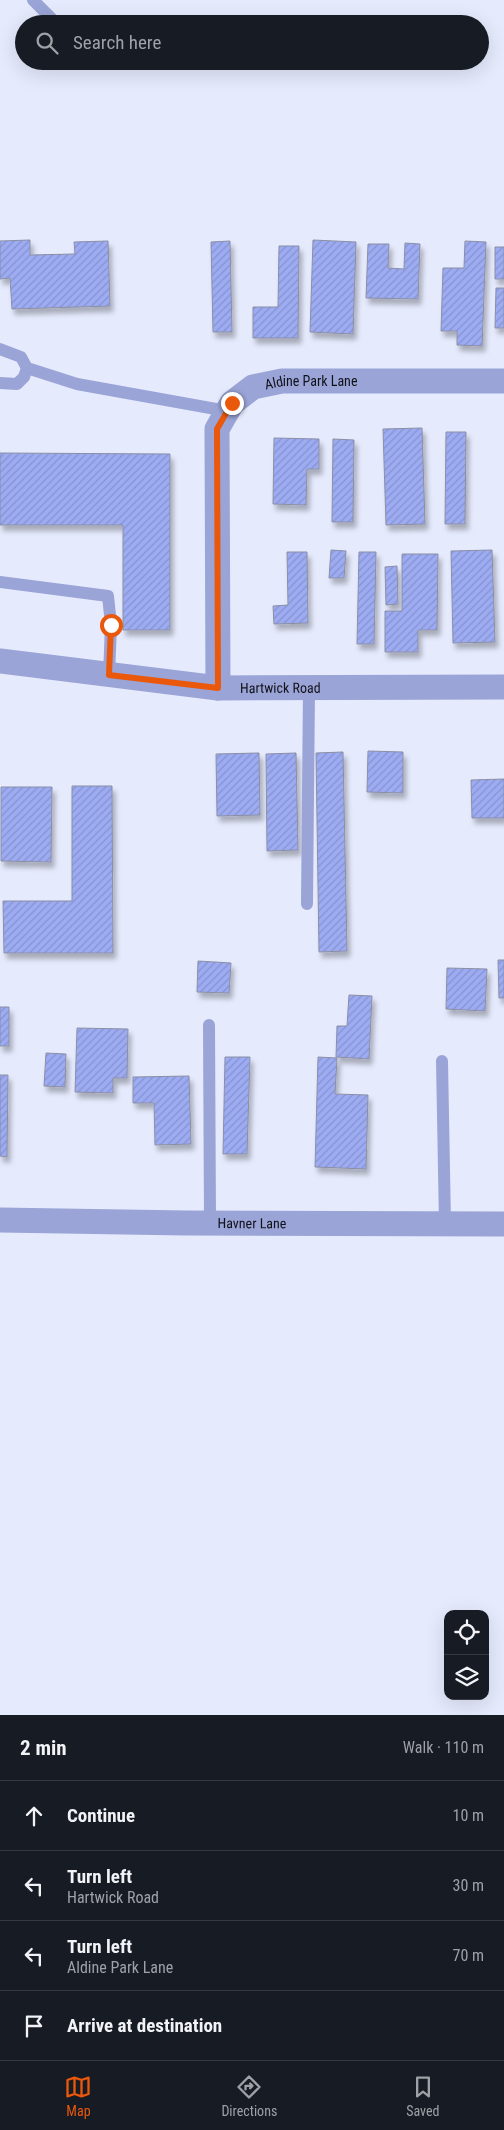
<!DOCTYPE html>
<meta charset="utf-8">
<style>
body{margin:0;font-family:"Roboto Condensed",sans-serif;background:#242831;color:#f1f3f6}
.controls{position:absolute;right:15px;bottom:15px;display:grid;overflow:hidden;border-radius:10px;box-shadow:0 5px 20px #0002}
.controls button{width:45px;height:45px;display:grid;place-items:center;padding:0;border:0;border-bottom:1px solid #363941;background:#171b24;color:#f1f3f6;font:25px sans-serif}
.stop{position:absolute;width:15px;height:15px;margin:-11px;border:4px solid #ea580c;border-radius:50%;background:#fff}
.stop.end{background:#ea580c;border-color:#fff;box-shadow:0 1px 5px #0008}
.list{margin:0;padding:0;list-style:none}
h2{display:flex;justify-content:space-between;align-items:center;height:65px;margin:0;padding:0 20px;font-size:21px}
h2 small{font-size:16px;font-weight:400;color:#9ea1a6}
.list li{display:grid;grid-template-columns:32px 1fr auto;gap:15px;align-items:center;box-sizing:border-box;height:70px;padding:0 20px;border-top:1px solid #363941}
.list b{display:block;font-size:19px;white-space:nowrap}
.list p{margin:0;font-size:16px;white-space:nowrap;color:#9ea1a6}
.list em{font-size:16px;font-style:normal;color:#9ea1a6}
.icon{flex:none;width:28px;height:28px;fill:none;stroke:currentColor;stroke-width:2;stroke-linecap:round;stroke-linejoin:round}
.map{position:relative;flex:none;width:504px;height:1715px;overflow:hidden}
.search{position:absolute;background:#171b24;box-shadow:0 5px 20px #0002;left:15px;right:15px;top:15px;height:55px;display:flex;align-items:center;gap:12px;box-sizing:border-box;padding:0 18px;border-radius:28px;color:#9ea1a6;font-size:19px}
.sheet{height:345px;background:#171b24}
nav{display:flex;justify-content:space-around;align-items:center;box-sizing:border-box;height:70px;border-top:1px solid #363941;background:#171b24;font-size:14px;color:#9ea1a6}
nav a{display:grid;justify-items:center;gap:2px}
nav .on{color:#ea580c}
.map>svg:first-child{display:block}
.building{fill:url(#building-hatch);stroke:#8a8fa5;filter:url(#shadow)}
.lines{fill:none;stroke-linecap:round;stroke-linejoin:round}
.lane{stroke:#9aa4d6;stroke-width:12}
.street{stroke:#9aa4d6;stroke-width:25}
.route{stroke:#ea580c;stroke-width:6}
.labels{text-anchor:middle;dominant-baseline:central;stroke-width:4;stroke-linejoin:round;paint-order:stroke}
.street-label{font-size:14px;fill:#10121a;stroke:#e5eafd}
</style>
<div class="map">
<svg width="504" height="1715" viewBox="0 0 504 1715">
<defs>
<pattern id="building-hatch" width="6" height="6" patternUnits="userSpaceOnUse" patternTransform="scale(1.25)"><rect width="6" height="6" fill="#9dabf2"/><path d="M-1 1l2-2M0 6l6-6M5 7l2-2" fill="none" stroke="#8692cf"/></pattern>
<filter id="shadow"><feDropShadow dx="3" dy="5.5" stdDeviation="2.5" flood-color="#0004"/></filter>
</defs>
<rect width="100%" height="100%" fill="#e5eafd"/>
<path class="building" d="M30,240v15l45,-1 -1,-12 34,-1 2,65 -98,3 -2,-31 -10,1v-38z
M313,240l43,2 -3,92 -43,-2z
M230,241l2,91h-19l-2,-90z
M465,241l21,1 -4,104 -25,-1v-14h-16l2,-63h21z
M405,243l15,1 -2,55 -52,-1 2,-54h21l-1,24 16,1z
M279,246h20l-1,92h-45v-31h25z
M495,247h9v32h-9z
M496,288h8v40h-9z
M422,428l3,96 -39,1 -3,-96z
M446,432h20l-1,92h-20z
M274,438l45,1v30h-12l-1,36 -33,-1z
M333,439l21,1 -1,82h-21z
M0,453l170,1v176h-47v-105h-123z
M331,550l15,1 -2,27h-15z
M492,550l3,92 -42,1 -2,-92z
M287,552h20l1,71 -34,1 -1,-18 15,-1z
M359,552h17l-2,92h-17z
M402,554h36l-1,76h-19v22h-33v-41h17z
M397,566l1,38 -12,1 -1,-38z
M368,751l35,1v41l-36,-1z
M343,752l4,199 -28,1 -3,-199z
M259,753l1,62 -43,1 -1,-62z
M296,753l2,97 -31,1 -1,-97z
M504,779v39h-32l-1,-38z
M72,786h40l1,167h-109l-1,-52h69z
M1,787h51l-1,75 -50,-1z
M498,960h6v38h-5z
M198,961l33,2 -2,30 -32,-1z
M447,968l40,1 -2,42 -39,-2z
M349,995l23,1 -3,63 -33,-2 1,-31h10z
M0,1007h9v39h-9z
M77,1028l51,1 -1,49h-14v15l-38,-1z
M46,1053l20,1 -1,33 -21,-1z
M225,1057h25l-3,97h-24z
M318,1057l19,1 -2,36 33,1 -2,74 -51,-2z
M0,1075h8l-1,82 -7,-1z
M189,1076l2,68 -36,1 -1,-42h-21v-26z"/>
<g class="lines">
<path class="lane" d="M33,0l24,24
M292,24v-1
M227,61l35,2 1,-2
M0,349l21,8 6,11 50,16 150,27
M0,383l17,1 7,-7 3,-9
M0,582l108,14 3,29 -2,50
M307,904l2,-216
M209,1025l1,198
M442,1061l3,163"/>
<g class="street">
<path id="s1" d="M0,661l218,27 286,-1"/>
<path id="s2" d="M218,688l-1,-259 15,-26 21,-16 29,-6h222"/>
<path id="s3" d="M0,1220l186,3 318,1"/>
</g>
</g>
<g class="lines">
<path class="route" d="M111,625l-2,50 109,13 -1,-259 15,-26"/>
</g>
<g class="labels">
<g class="street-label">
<text stroke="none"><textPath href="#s2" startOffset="374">Aldine Park Lane</textPath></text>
<text stroke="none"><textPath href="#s1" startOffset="282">Hartwick Road</textPath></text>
<text stroke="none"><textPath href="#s3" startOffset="252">Havner Lane</textPath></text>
</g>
</g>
</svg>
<div class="controls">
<button><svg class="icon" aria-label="locate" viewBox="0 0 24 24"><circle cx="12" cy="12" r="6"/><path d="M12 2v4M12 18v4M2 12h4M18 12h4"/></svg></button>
<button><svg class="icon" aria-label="layers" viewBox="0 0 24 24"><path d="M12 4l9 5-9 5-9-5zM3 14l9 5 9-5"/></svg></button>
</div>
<div class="stop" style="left:111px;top:625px"></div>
<div class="stop end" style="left:232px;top:403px"></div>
<div class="search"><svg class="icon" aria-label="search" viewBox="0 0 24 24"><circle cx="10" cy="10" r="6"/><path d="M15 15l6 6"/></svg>Search here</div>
</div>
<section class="sheet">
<h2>2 min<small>Walk · 110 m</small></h2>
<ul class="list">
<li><svg class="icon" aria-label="ahead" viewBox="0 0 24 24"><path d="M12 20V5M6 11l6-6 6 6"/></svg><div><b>Continue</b></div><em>10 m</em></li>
<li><svg class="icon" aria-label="left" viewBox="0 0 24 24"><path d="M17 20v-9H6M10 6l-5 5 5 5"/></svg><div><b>Turn left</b><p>Hartwick Road</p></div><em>30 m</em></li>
<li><svg class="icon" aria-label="left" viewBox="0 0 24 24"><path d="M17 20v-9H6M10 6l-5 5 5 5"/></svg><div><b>Turn left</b><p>Aldine Park Lane</p></div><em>70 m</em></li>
<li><svg class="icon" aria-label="arrive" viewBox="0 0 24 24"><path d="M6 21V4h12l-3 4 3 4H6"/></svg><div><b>Arrive at destination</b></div></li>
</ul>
</section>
<nav>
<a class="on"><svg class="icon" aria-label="map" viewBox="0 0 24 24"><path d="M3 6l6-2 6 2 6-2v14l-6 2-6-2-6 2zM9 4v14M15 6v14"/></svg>Map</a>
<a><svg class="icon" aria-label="directions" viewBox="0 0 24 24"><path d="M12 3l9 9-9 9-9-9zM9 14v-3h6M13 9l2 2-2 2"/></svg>Directions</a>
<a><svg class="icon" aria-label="saved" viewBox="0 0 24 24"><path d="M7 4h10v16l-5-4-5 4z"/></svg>Saved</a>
</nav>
